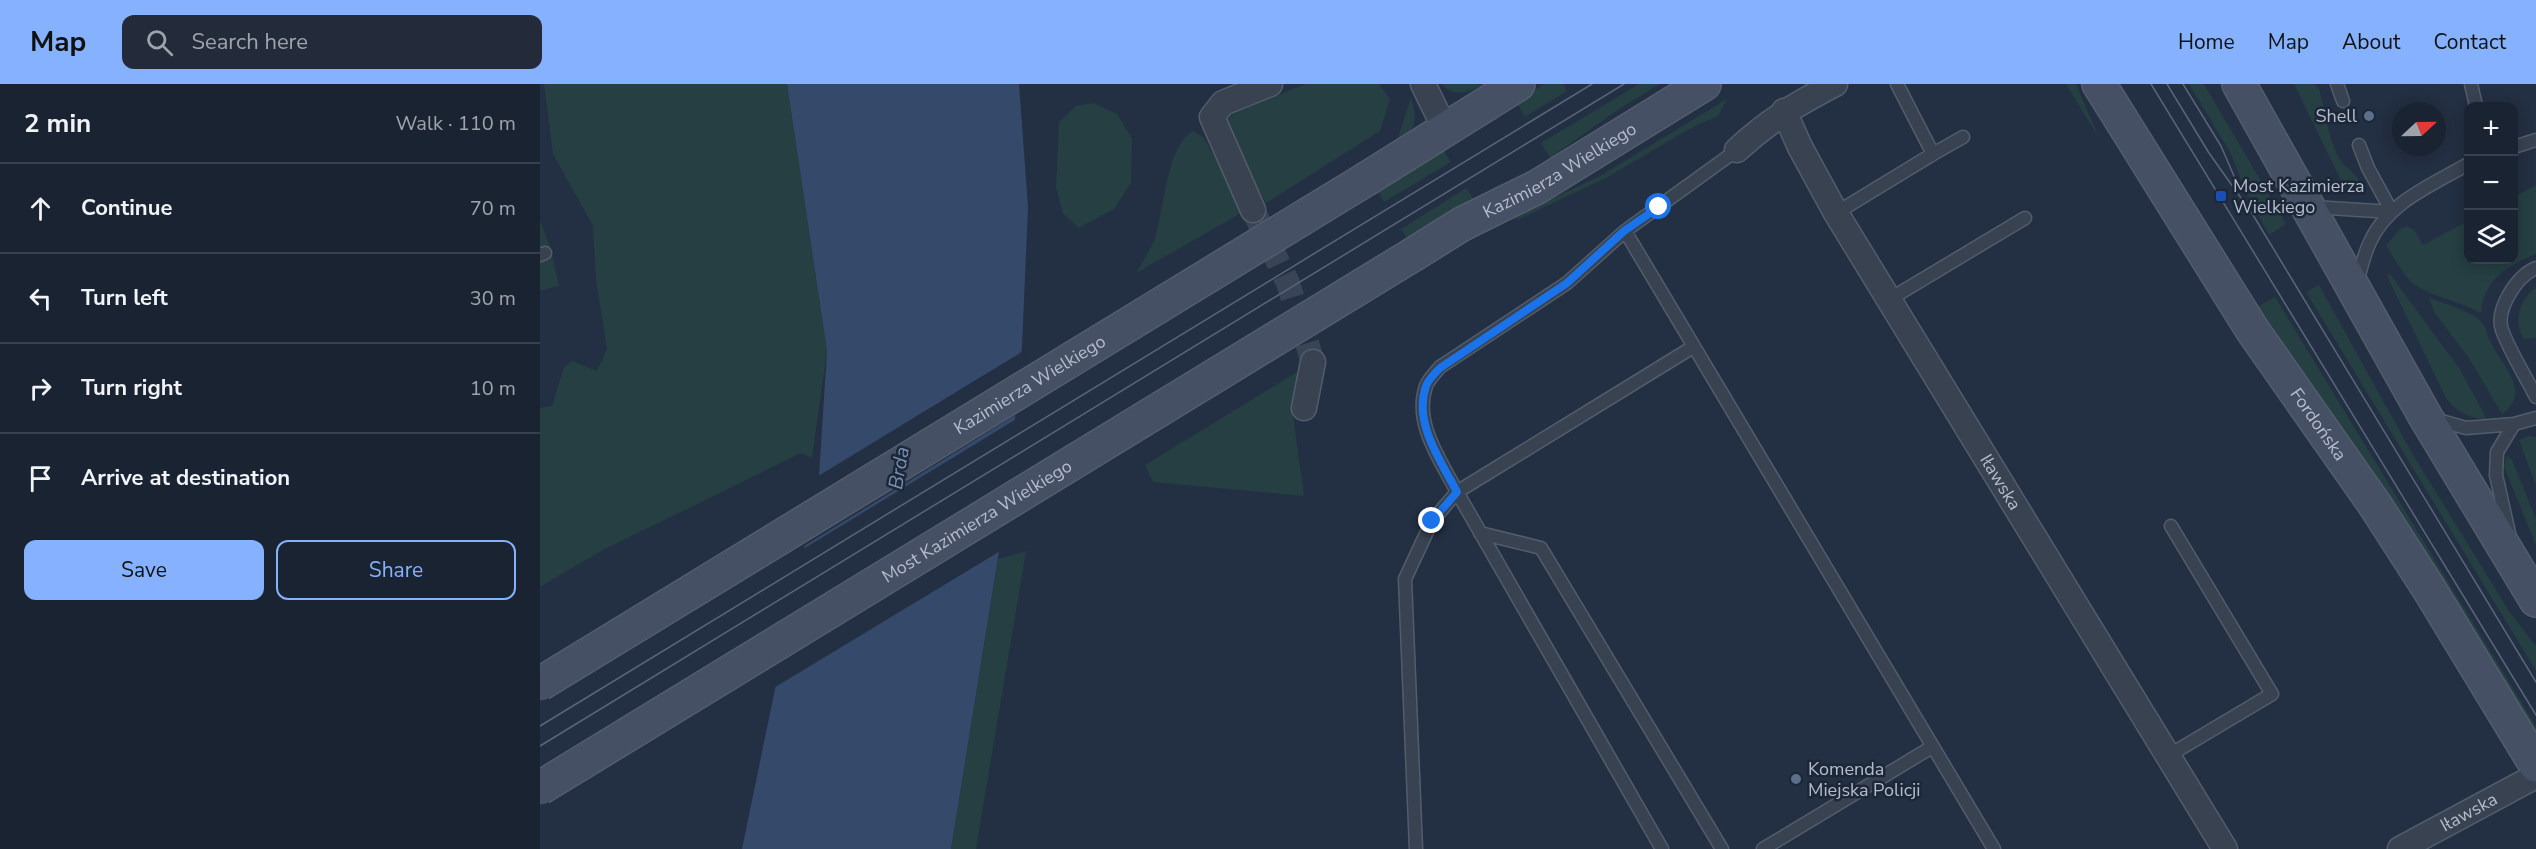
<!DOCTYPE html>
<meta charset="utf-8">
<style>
body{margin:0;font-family:"Nunito Sans",sans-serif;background:#232b3a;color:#f1f3f6}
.controls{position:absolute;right:18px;top:18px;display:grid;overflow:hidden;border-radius:12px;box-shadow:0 3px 15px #0003}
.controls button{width:54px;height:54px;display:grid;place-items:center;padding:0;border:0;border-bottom:2px solid #38404d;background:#1a2332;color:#f1f3f6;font:30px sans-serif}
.compass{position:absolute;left:1852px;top:18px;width:54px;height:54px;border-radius:50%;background:#1a2332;box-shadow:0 3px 15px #0003;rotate:68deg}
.stop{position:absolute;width:18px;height:18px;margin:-14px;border:4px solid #1a73e8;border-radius:50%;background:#fff}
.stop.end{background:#1a73e8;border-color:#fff;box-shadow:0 2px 6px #0008}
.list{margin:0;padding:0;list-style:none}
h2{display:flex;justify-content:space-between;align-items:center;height:78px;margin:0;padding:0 24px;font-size:26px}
h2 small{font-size:20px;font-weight:400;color:#9fa4ac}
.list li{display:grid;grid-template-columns:39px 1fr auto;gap:18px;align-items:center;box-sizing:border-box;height:90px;padding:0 24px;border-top:2px solid #38404d}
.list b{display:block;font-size:22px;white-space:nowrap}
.list em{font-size:20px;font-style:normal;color:#9fa4ac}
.actions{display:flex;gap:12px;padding:18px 24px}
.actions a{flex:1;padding:14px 0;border:2px solid #86b1ff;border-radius:12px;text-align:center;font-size:21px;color:#86b1ff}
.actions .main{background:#86b1ff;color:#111}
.icon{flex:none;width:33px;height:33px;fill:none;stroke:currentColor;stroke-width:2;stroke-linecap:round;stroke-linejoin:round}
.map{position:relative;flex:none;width:1996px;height:765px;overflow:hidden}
header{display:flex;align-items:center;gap:36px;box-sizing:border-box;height:84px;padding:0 30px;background:#86b1ff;color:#111}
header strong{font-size:28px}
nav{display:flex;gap:33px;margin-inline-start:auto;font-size:21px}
.search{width:420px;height:54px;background:#232b3a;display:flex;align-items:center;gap:15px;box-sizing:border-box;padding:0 21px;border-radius:12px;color:#9fa4ac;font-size:22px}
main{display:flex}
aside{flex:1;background:#1a2332}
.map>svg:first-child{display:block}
.green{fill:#253f43}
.water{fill:#354a6a}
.pier{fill:#232f42}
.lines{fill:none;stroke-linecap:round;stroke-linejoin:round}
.street-tunnel{stroke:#394457;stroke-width:24;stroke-dasharray:24 12;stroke-linecap:butt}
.lane-casing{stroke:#525d6c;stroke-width:15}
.street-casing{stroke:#525d6c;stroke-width:27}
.secondary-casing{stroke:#525d6c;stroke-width:36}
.lane{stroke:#384251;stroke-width:12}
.street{stroke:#384251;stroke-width:24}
.secondary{stroke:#455065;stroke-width:33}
.tram{stroke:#596579;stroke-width:1.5}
.secondary-bridge-casing{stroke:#525d6c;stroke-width:36;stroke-linecap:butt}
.secondary-bridge{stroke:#455065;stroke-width:33}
.route{stroke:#1a73e8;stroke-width:8}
.service-dot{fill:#5c6f8a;stroke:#1c2737;stroke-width:2}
.transit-dot{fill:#1a4fb4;stroke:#1c2737;stroke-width:2}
.labels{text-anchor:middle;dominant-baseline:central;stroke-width:5;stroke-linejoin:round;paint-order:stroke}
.poi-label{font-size:18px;fill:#b4bdcc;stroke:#1c2737;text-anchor:start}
.street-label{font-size:18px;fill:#b4bdcc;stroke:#1c2737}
.water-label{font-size:20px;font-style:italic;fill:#7991b6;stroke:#1c2737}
</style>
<header>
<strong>Map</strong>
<div class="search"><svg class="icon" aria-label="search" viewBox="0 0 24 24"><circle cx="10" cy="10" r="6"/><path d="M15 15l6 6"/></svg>Search here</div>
<nav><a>Home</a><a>Map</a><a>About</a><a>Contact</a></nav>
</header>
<main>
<aside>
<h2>2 min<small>Walk · 110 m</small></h2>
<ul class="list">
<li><svg class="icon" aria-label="ahead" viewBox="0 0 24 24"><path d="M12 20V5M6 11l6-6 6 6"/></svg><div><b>Continue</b></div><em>70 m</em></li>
<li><svg class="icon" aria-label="left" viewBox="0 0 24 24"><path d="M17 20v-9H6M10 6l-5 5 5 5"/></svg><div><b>Turn left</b></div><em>30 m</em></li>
<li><svg class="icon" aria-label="right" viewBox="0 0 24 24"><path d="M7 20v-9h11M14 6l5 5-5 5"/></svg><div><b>Turn right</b></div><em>10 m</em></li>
<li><svg class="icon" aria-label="arrive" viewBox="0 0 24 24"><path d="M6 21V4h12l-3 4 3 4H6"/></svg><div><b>Arrive at destination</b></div></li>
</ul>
<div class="actions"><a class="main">Save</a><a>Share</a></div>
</aside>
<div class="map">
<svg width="1996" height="765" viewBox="0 0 1996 765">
<rect width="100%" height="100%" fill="#232f42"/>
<path class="green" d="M4,0h243l40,267 -15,107 -11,-5 -202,99 -59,35v-179l12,-2 12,-39 8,-6 25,10 10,-22 -11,-69 -3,-54 -40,-72z
M765,0h74l11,15 -10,32 -114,72 -39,-72 1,-11 5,-6z
M901,0h43c-15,9 -29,14 -43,0z
M1004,0h19l4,7 -42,26 -9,-16z
M1099,0h21l-41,25 -69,49 -9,-15z
M1526,0h10l23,54z
M1649,0h15l82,140 -17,11 -24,-45 -14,-36z
M1754,0h21l4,5c7,23 9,52 22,72 6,8 15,12 19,21l-3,7 -10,4z
M871,13c6,23 7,31 -14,44z
M1187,15l-9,17 -25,11 -87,51 -89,42 -2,-4 85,-40z
M554,19l23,11 15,24 -1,45 -17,26 -35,19 -16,-14 -7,-26 3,-66 17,-16z
M653,47l11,7 41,73 -109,62c7,-12 16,-25 20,-38 8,-27 11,-90 37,-104z
M903,66l8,12 -67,40 -6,-11z
M1996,101v69c-29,12 -52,25 -55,59 -21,-12 -47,-15 -67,-29 -11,-8 -20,-27 -28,-39l14,-16 7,-3 7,4 9,15 45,-24v39h46v-63z
M926,104l9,13 -67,39 -7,-11z
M0,137l10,25 9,40 -19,5z
M1850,190l69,94 28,51c-17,0 -31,-7 -41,-21l-59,-122z
M1779,201l93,168 97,158 27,35v25l-230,-379z
M1996,203v51l-12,1c-12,-17 -4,-40 12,-52z
M1735,213l261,429v7l-139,-226 -140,-200z
M1889,214c13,5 46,14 54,26 4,5 4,12 7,17 11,23 43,51 12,73l-33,-56 -35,-46z
M762,285l-10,39 12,88 -151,-14 -8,-17z
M1988,352l8,1v49l-17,-46z
M1967,372l5,4 24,59v26l-32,-78z
M486,467l-50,298h-25l47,-290z"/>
<path class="water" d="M247,0h232l9,123 -6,140 -15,155 -56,347h-209l77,-373 8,-125z"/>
<path class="pier" d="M485,266l-6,63 -218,135 14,-70z
M478,334l-8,84 -8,48 -230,139 28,-138z"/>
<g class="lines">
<path class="street-tunnel" d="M713,126l35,73 25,79"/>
<defs>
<path id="lane" d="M1797,0l6,17
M1931,0l5,22
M1819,61l9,23 24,44
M1974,63l22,-7
M1393,70l30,-17
M1773,123l79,5
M1296,129l97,-59 -36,-70
M1085,147l369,618
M0,171l5,-2
M1996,184c-19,8 -41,41 -34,62 7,20 24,47 34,67
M1817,198c4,-13 7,-28 13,-40 18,-40 62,-57 98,-78
M1350,215l135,-81
M1894,335l32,9 48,-4 22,-6
M940,449l61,15 181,301
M1969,449l-13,-58 1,-23 17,-28
M1628,672l104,-62 -101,-168
M876,765l-11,-270 27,-58 25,-29c-16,-31 -44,-69 -31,-106 2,-6 9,-13 14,-19l127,-84 58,-52 112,-81
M1122,765l-205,-357 236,-145
M1223,765l169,-102"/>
<g id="street">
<path d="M883,0l22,45"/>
<path id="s1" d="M1244,27l16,36 36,66 389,636"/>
<path d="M1197,66c32,-30 60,-46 98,-66"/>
<path d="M713,126l-41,-93 11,-14 47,-19"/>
<path d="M764,324l9,-46"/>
<path id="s2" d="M1860,765l136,-73"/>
</g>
<g id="secondary">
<path id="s3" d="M1559,0l154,247 122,174 54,84 107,176"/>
<path d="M1699,0l186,332 111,184"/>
<path d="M828,94l150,-94"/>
<path id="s4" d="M874,170l48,-30 75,-37 167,-103"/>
</g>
</defs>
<use href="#lane" class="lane-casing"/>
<use href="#street" class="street-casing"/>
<use href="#secondary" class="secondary-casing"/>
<use href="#lane" class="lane"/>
<use href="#street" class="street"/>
<use href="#secondary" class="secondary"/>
<path class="tram" d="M1611,0l385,631
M1627,0l42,69 44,62 283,467
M1643,0l38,62 16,37
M0,642l1052,-642
M0,662l1084,-662"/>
<defs>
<g id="secondary-bridge">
<path id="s5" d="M0,600l828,-506"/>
<path id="s6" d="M0,704l874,-534"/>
</g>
</defs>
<use href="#secondary-bridge" class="secondary-bridge-casing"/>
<use href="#secondary-bridge" class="secondary-bridge"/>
</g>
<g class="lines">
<path class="route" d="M892,437l25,-29c-16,-31 -44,-69 -31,-106 2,-6 9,-13 14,-18l127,-85 57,-52 35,-24"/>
</g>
<g class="service-dot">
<circle cx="1829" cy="32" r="6"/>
<circle cx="1256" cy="695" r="6"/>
</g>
<rect class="transit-dot" x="1675" y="106" width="12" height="12" rx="3"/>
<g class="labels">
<g class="poi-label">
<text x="1817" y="32" text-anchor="end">Shell</text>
<text x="1693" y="102">Most Kazimierza<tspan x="1693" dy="21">Wielkiego</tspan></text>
<text x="1268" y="685">Komenda<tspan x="1268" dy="21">Miejska Policji</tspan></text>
</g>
<g class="street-label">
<text stroke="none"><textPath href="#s4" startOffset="168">Kazimierza Wielkiego</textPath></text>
<text stroke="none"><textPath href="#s5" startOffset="574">Kazimierza Wielkiego</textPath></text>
<text stroke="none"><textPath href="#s3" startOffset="405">Fordońska</textPath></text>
<text stroke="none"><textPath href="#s1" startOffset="430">Iławska</textPath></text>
<text stroke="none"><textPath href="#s6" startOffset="512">Most Kazimierza Wielkiego</textPath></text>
<text stroke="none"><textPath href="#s2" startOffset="78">Iławska</textPath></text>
</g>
<g class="water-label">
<text transform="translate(359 384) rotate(-80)">Brda</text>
</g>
</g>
</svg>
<div class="controls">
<button>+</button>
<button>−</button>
<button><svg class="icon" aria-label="layers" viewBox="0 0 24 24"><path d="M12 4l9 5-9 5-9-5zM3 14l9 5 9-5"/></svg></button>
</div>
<svg class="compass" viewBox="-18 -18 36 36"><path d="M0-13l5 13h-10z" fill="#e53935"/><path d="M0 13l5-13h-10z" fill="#9fa4ac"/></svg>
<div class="stop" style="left:1119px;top:123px"></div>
<div class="stop end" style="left:892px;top:437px"></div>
</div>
</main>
